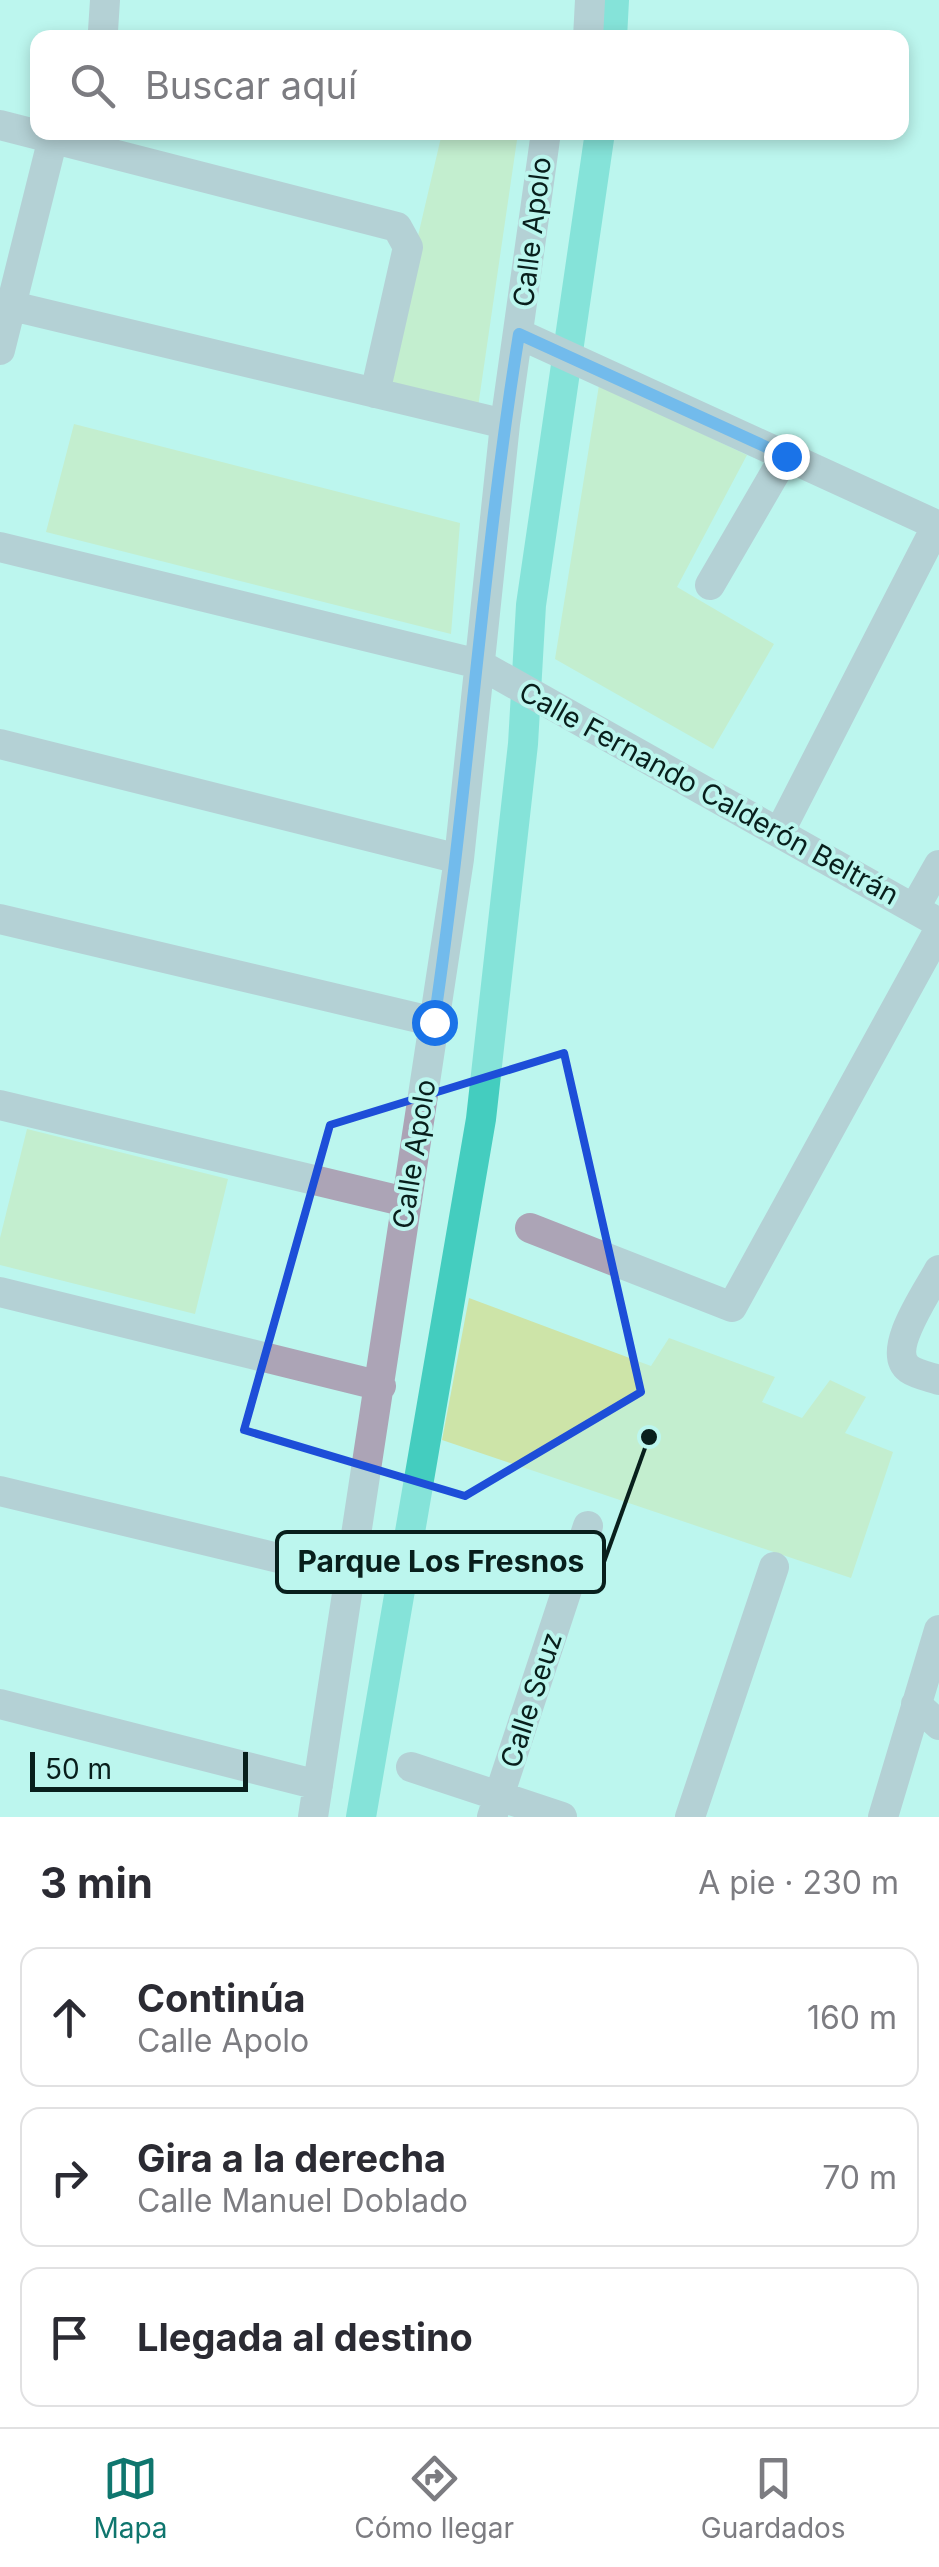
<!DOCTYPE html>
<html lang="es">
<meta charset="utf-8">
<style>
body{margin:0;font-family:Inter,sans-serif;background:#f2f2f3;color:#2b2b33}
.scale{position:absolute;left:30px;bottom:25px;width:218px;box-sizing:border-box;padding-left:10px;border:5px solid #081f1c;border-top:0;font-size:28px;line-height:35px;white-space:nowrap;color:#081f1c;-webkit-text-stroke:8px #bcf6ee;paint-order:stroke}
.stop{position:absolute;width:30px;height:30px;margin:-22px;border:8px solid #1a73e8;border-radius:50%;background:#fff}
.stop.end{background:#1a73e8;border-color:#fff;box-shadow:0 2px 10px #0008}
.list{margin:0;padding:0;list-style:none}
h2{display:flex;justify-content:space-between;align-items:center;height:130px;margin:0;padding:0 40px;font-size:42px}
h2 small{font-size:32px;font-weight:400;color:#7c7c81}
.list li{display:grid;grid-template-columns:65px 1fr auto;gap:30px;align-items:center;box-sizing:border-box;height:140px;margin:0 20px 20px;padding:0 20px;border:2px solid #e1e1e2;border-radius:20px}
.list b{display:block;font-size:38px;white-space:nowrap}
.list p{margin:0;font-size:32px;white-space:nowrap;color:#7c7c81}
.list em{font-size:32px;font-style:normal;color:#7c7c81}
.icon{flex:none;width:55px;height:55px;fill:none;stroke:currentColor;stroke-width:2;stroke-linecap:round;stroke-linejoin:round}
.map{position:relative;flex:none;width:939px;height:1817px;overflow:hidden}
.search{position:absolute;background:#fff;box-shadow:0 5px 15px #0003;left:30px;right:30px;top:30px;height:110px;display:flex;align-items:center;gap:25px;box-sizing:border-box;padding:0 35px;border-radius:20px;color:#7c7c81;font-size:38px}
.sheet{height:610px;background:#fff}
nav{display:flex;justify-content:space-around;align-items:center;box-sizing:border-box;height:140px;border-top:2px solid #e1e1e2;background:#fff;font-size:28px;color:#7c7c81}
nav a{display:grid;justify-items:center;gap:5px}
nav .on{color:#0f766e}
.map>svg:first-child{display:block}
.green{fill:#cde4a8}
.lines{fill:none;stroke-linecap:round;stroke-linejoin:round}
.canal{stroke:#44cdbf;stroke-width:30}
.minor{stroke:#aca4b6;stroke-width:30}
.route{stroke:#1a73e8;stroke-width:12}
.marked{fill:none;stroke:#1d4ed8;stroke-width:8;stroke-linejoin:round}
.labels{text-anchor:middle;dominant-baseline:central;stroke-width:8;stroke-linejoin:round;paint-order:stroke}
.street-label{font-size:28px;fill:#081f1c;stroke:#bcf6ee}
.leader{fill:none;stroke:#081f1c;stroke-width:4}
.callout-dot{fill:#081f1c;stroke:#bcf6ee;stroke-width:4}
.callout{fill:#bcf6ee;stroke:#081f1c;stroke-width:4}
.callout-label{font-size:30px;text-anchor:middle;font-weight:bold;fill:#081f1c}
</style>
<div class="map">
<svg width="939" height="1817" viewBox="0 0 939 1817">
<rect width="100%" height="100%" fill="#bcf6ee"/>
<path class="green" d="M442,133h76l-40,274 -95,-21z
M599,385l148,70 -70,132 97,57 -61,105 -158,-90z
M74,424l386,99 -9,111 -405,-102z
M27,1129l201,50 -33,135 -195,-49v-27z
M469,1298l182,68 18,-28 106,39 -13,25 40,16 28,-38 36,17 -21,36 48,19 -42,126 -409,-138z"/>
<g class="lines">
<path class="canal" d="M612,38l2,-38
M361,1817l120,-698 42,-375 8,-139 69,-473"/>
<path class="minor" d="M103,31l2,-31
M588,38l2,-38
M0,125l397,102 11,20 -33,146
M0,303l505,121
M519,334l420,192
M0,350l53,-212
M0,547l479,117 460,259
M710,585l75,-129
M0,744l459,115
M779,833l158,-308
M914,909l25,-44
M0,919l435,103
M0,1105l406,97
M530,1228l202,79 207,-377
M939,1270c-11,21 -54,81 -30,99 7,5 21,8 30,11
M0,1292l381,94
M0,1491l353,85
M0,1704l318,81
M916,1704l23,21
M411,1767l151,50
M313,1817l146,-958 46,-435 41,-292
M492,1817l96,-291
M690,1817l84,-250
M883,1817l56,-187"/>
</g>
<g class="lines">
<path class="route" d="M434,1022c34,-228 48,-460 85,-688l267,122"/>
</g>
<path d="M0 0H939V1817H0ZM564,1053l77,339 -176,104 -221,-66 86,-305z" fill="#bcf6ee" fill-opacity=".55" fill-rule="evenodd"/>
<path class="marked" d="M564,1053l77,339 -176,104 -221,-66 86,-305z"/>
<g class="labels">
<g class="street-label">
<text transform="translate(532 232) rotate(-83)">Calle Apolo</text>
<text transform="translate(709 793) rotate(29)">Calle Fernando Calderón Beltrán</text>
<text transform="translate(414 1154) rotate(-81)">Calle Apolo</text>
<text transform="translate(531 1700) rotate(-72)">Calle Seuz</text>
</g>
</g>
<path class="leader" d="M649 1437L604 1562"/>
<circle class="callout-dot" cx="649" cy="1437" r="10"/>
<rect class="callout" x="277" y="1532" width="327" height="60" rx="10"/>
<g class="callout-label">
<text x="441" y="1572">Parque Los Fresnos</text>
</g>
</svg>
<div class="scale">50 m</div>
<div class="stop" style="left:434px;top:1022px"></div>
<div class="stop end" style="left:786px;top:456px"></div>
<div class="search"><svg class="icon" aria-label="search" viewBox="0 0 24 24"><circle cx="10" cy="10" r="6"/><path d="M15 15l6 6"/></svg>Buscar aquí</div>
</div>
<section class="sheet">
<h2>3 min<small>A pie · 230 m</small></h2>
<ul class="list">
<li><svg class="icon" aria-label="ahead" viewBox="0 0 24 24"><path d="M12 20V5M6 11l6-6 6 6"/></svg><div><b>Continúa</b><p>Calle Apolo</p></div><em>160 m</em></li>
<li><svg class="icon" aria-label="right" viewBox="0 0 24 24"><path d="M7 20v-9h11M14 6l5 5-5 5"/></svg><div><b>Gira a la derecha</b><p>Calle Manuel Doblado</p></div><em>70 m</em></li>
<li><svg class="icon" aria-label="arrive" viewBox="0 0 24 24"><path d="M6 21V4h12l-3 4 3 4H6"/></svg><div><b>Llegada al destino</b></div></li>
</ul>
</section>
<nav>
<a class="on"><svg class="icon" aria-label="map" viewBox="0 0 24 24"><path d="M3 6l6-2 6 2 6-2v14l-6 2-6-2-6 2zM9 4v14M15 6v14"/></svg>Mapa</a>
<a><svg class="icon" aria-label="directions" viewBox="0 0 24 24"><path d="M12 3l9 9-9 9-9-9zM9 14v-3h6M13 9l2 2-2 2"/></svg>Cómo llegar</a>
<a><svg class="icon" aria-label="saved" viewBox="0 0 24 24"><path d="M7 4h10v16l-5-4-5 4z"/></svg>Guardados</a>
</nav>
